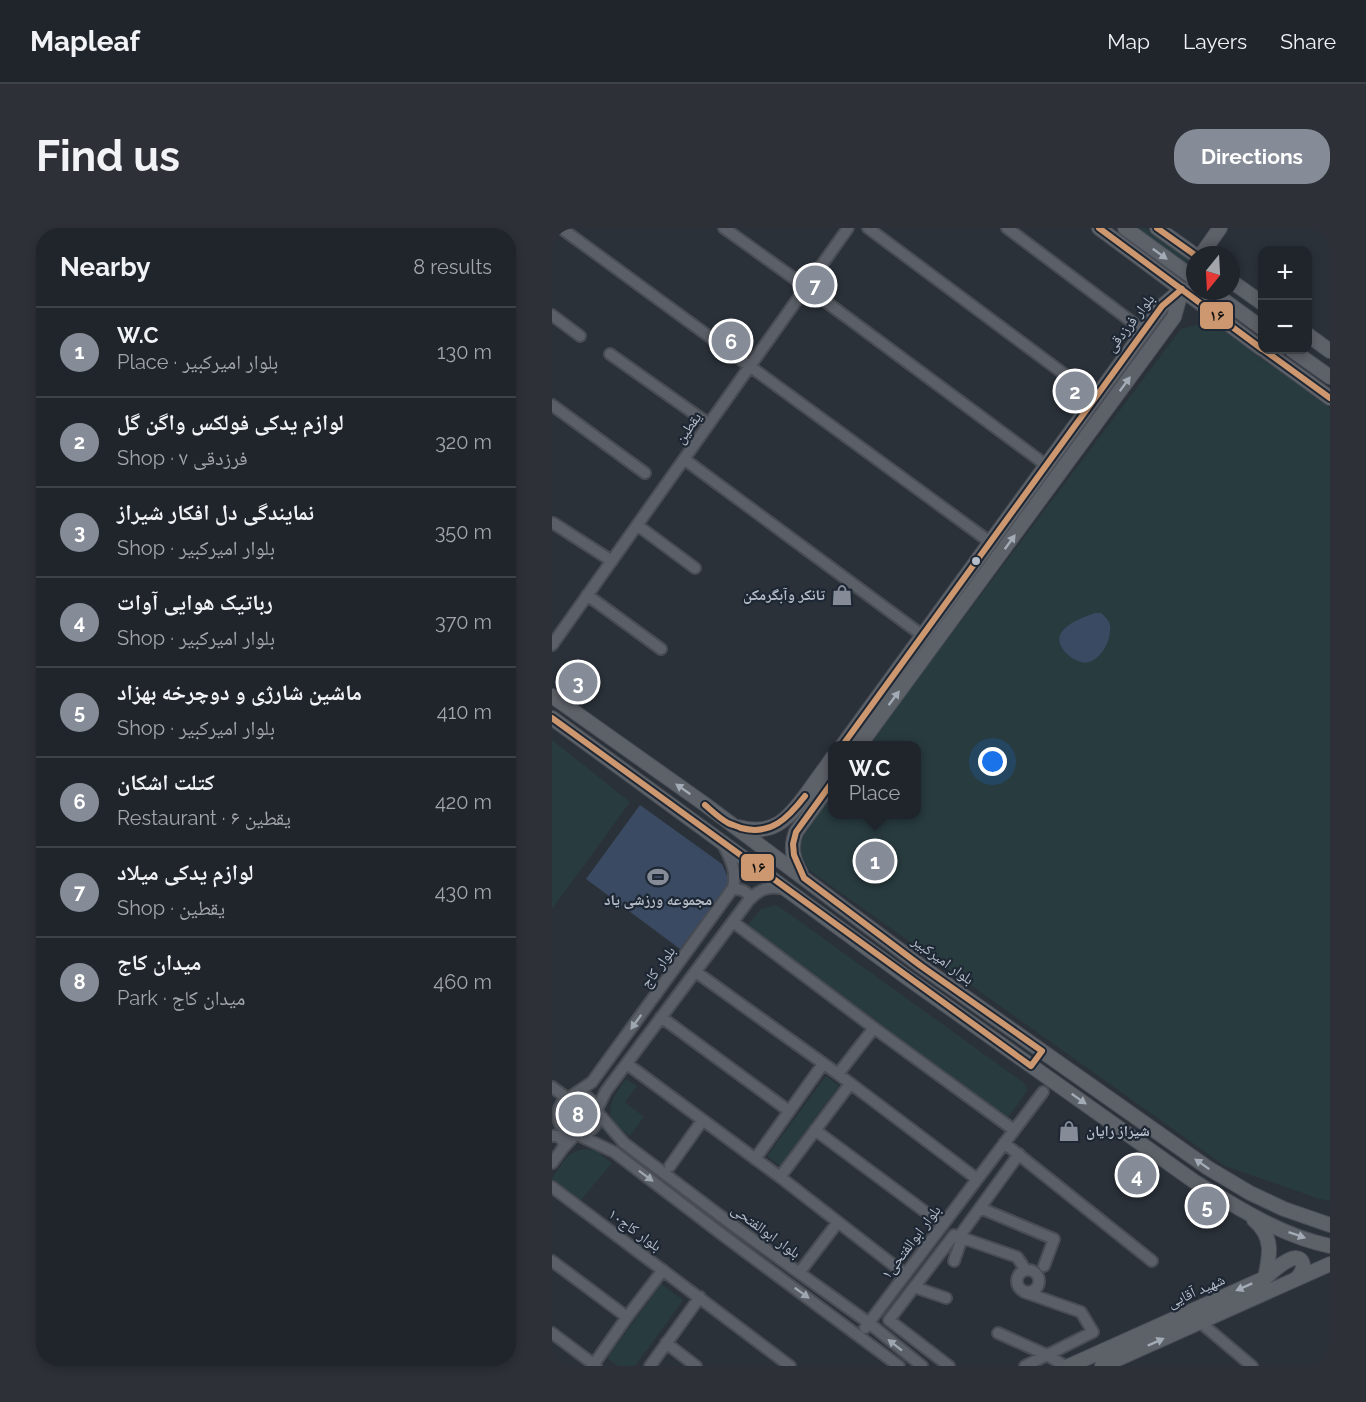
<!DOCTYPE html>
<meta charset="utf-8">
<style>
body{margin:0;font-family:Raleway,"Noto Naskh Arabic",sans-serif;background:#2d3137;color:#f1f3f6}
.controls{position:absolute;right:18px;top:18px;display:grid;overflow:hidden;border-radius:12px;box-shadow:0 3px 9px #0003}
.controls button{width:54px;height:54px;display:grid;place-items:center;padding:0;border:0;border-bottom:2px solid #3d4247;background:#20252b;color:#f1f3f6;font:30px sans-serif}
.compass{position:absolute;left:634px;top:18px;width:54px;height:54px;border-radius:50%;background:#20252b;box-shadow:0 3px 9px #0003;rotate:198deg}
.you{position:absolute;left:441px;top:534px;width:21px;height:21px;margin:-15px;border:4px solid #fff;border-radius:50%;background:#1a73e8;box-shadow:0 0 0 9px #1a73e833}
.badge{display:grid;place-items:center;width:39px;height:39px;border-radius:50%;background:#858c97;color:#fff;font-size:20px;font-weight:700}
.pin{position:absolute;translate:-50% -50%;border:3px solid #fff;box-shadow:0 2px 6px #0006}
.popup{position:absolute;left:276px;top:513px;width:93px;height:78px;box-sizing:border-box;display:grid;place-content:center;border-radius:12px;background:#20252b;filter:drop-shadow(0 2px 4px #0005);font-size:20px;white-space:nowrap;color:#a2a5a9}
.popup b{font-size:22px;color:#f1f3f6}
.popup::after{content:'';position:absolute;left:50%;top:100%;margin-left:-12px;border:12px solid transparent;border-top-color:#20252b}
.list{margin:0;padding:0;list-style:none}
h2{display:flex;justify-content:space-between;align-items:center;height:78px;margin:0;padding:0 24px;font-size:26px}
h2 small{font-size:20px;font-weight:400;color:#a2a5a9}
.list li{display:grid;grid-template-columns:39px 1fr auto;gap:18px;align-items:center;box-sizing:border-box;height:90px;padding:0 24px;border-top:2px solid #3d4247}
.list b{display:block;font-size:22px;white-space:nowrap}
.list p{margin:0;font-size:20px;white-space:nowrap;color:#a2a5a9}
.list em{font-size:20px;font-style:normal;color:#a2a5a9}
.map{position:relative;flex:none;width:778px;height:1138px;overflow:hidden;border-radius:24px}
header{display:flex;align-items:center;gap:36px;box-sizing:border-box;height:84px;padding:0 30px;background:#20252b;border-bottom:2px solid #3d4247}
header strong{font-size:28px}
nav{display:flex;gap:33px;margin-inline-start:auto;font-size:21px}
.intro{display:flex;align-items:center;justify-content:space-between;box-sizing:border-box;height:144px;padding:0 36px}
h1{margin:0;font-size:42px}
.button{padding:15px 27px;border-radius:24px;background:#858c97;color:#fff;font-size:21px;font-weight:700}
main{display:flex;gap:36px;padding:0 36px}
aside{flex:1;background:#20252b;border-radius:24px;box-shadow:0 3px 9px #0003}
.map>svg:first-child{display:block}
.green{fill:#283b3f}
.water{fill:#3a4a63}
.lines{fill:none;stroke-linecap:round;stroke-linejoin:round}
.minor-casing{stroke:#494d53;stroke-width:14}
.major-casing{stroke:#494d56;stroke-width:16}
.minor{stroke:#5b5f67;stroke-width:10}
.major{stroke:#5d6168;stroke-width:14}
.bus-1-casing{stroke:#1e2734;stroke-width:10}
.bus-1{stroke:#cd976f;stroke-width:6}
.oneway{fill:#a3abb6}
.oneway2{fill:#9ea6b0}
.bus-dot{fill:#b5bdc9;stroke:#1e2734;stroke-width:2}
.labels{text-anchor:middle;dominant-baseline:central;stroke-width:4.5;stroke-linejoin:round;paint-order:stroke}
.street-label{font-size:15px;fill:#b5bdc9;stroke:#1e2734}
.poi-label{font-size:15px;font-weight:bold;fill:#b5bdc9;stroke:#1e2734;text-anchor:end}
.line-badge{stroke:#1e2734;stroke-width:2}
.pale-badge-label{font-size:16px;text-anchor:middle;font-weight:bold;fill:#111}
</style>
<header>
<strong>Mapleaf</strong>
<nav><a>Map</a><a>Layers</a><a>Share</a></nav>
</header>
<div class="intro"><h1>Find us</h1><a class="button">Directions</a></div>
<main>
<aside>
<h2>Nearby<small>8 results</small></h2>
<ul class="list">
<li><span class="badge">1</span><div><b>W.C</b><p>Place · بلوار امیرکبیر</p></div><em>130 m</em></li>
<li><span class="badge">2</span><div><b>لوازم یدکی فولکس واگن گل</b><p>Shop · فرزدقی ۷</p></div><em>320 m</em></li>
<li><span class="badge">3</span><div><b>نمایندگی دل افکار شیراز</b><p>Shop · بلوار امیرکبیر</p></div><em>350 m</em></li>
<li><span class="badge">4</span><div><b>رباتیک هوایی آوات</b><p>Shop · بلوار امیرکبیر</p></div><em>370 m</em></li>
<li><span class="badge">5</span><div><b>ماشین شارژی و دوچرخه بهزاد</b><p>Shop · بلوار امیرکبیر</p></div><em>410 m</em></li>
<li><span class="badge">6</span><div><b>کتلت اشکان</b><p>Restaurant · یقطین ۶</p></div><em>420 m</em></li>
<li><span class="badge">7</span><div><b>لوازم یدکی میلاد</b><p>Shop · یقطین</p></div><em>430 m</em></li>
<li><span class="badge">8</span><div><b>میدان کاج</b><p>Park · میدان کاج</p></div><em>460 m</em></li>
</ul>
</aside>
<div class="map">
<svg width="778" height="1138" viewBox="0 0 778 1138">
<rect width="100%" height="100%" fill="#2b3139"/>
<path class="green" d="M584,0h10l49,35v8z
M648,96l18,3 112,81v793l-10,-2 -95,-33 -416,-296c-4,-7 -8,-14 -9,-22 -2,-18 22,-41 33,-56v22h84v-68l-49,-1 313,-416z
M0,512l78,62 -78,107z
M225,677l247,178 3,8 -21,29 -259,-194 14,-17z
M274,848l13,10 -59,80 -13,-10z
M74,851l11,7 -12,16 19,15 -14,19c-5,-4 -11,-8 -15,-13 -12,-14 2,-32 11,-44z
M10 887a16 16 0 1 1 32 0a16 16 0 1 1-32 0Z
M35,921l9,2 16,12 -31,37 -29,-21v-1c11,-15 15,-28 35,-29z
M109,1056l22,16 -48,66h-17l-11,-8z"/>
<path class="water" d="M543,385h6c9,8 11,12 8,24 -2,12 -15,29 -28,25 -10,-2 -25,-15 -21,-27 6,-12 24,-18 35,-22z
M88,577l82,59 8,18 -50,67 -94,-70z"/>
<g class="lines">
<defs>
<path id="minor" d="M9,0l429,314
M172,0l82,59 240,178
M316,0l227,169
M455,0l137,103
M0,87l28,21
M58,126l99,70
M0,177l93,68
M132,231l238,176
M1,295l59,38
M85,297l58,43
M35,367l74,54
M0,417l296,-417
M179,662c7,-2 15,0 19,7l-1,3
M181,694l141,106 140,102
M144,744l142,102 139,105
M109,789l128,94
M75,836l153,113 125,97
M286,846l36,-46
M0,859l15,11
M6 887a20 20 0 1 1 40 0a20 20 0 1 1-40 0Z
M18,869l22,-15 141,-194c4,-17 -2,-28 -10,-44
M45,881l9,-18 143,-191c11,-12 21,-14 37,-11
M46,885l26,30 110,83 135,97 53,43
M263,902l128,95
M26,907l36,17 110,84 175,130
M0,908c6,-1 10,2 12,8l-1,4
M452,915l148,118
M203,931l68,-95
M0,935l11,-15 12,-13
M118,938l32,-45
M228,949l70,-93
M0,959l238,179
M428,980l74,31 -10,27
M409,1006l58,-80
M0,1033l75,56
M402,1033l8,-23
M465 1053a11 11 0 1 1 22 0a11 11 0 1 1-22 0Z
M247,1045l39,-51
M362,1059l32,11
M472,1064l57,20 12,20 -68,34
M649,1095l51,43
M313,1100l178,-236
M0,1105l44,33
M446,1105l49,22 18,11
M114,1115l30,23
M42,1136l33,-47 36,-47
M98,1138l50,-69
M397,1138l-60,-46 65,-85 63,22 8,12"/>
<path id="major" d="M547,0l163,121
M573,0l70,51
M605,0l38,27
M649,27l19,-27
M679,53l31,22
M659,63l51,37
M756,107l22,16
M712,122l66,48
M740,122l38,27
M0,468l151,107 218,163 287,202 42,25 34,16 46,16
M0,490l357,261 286,203c42,25 86,54 135,64
M290,518l302,-415 18,-25 20,-17
M307,518l315,-429 8,-28
M186,599c36,10 51,-9 70,-35 8,-12 17,-23 25,-35
M249,645c-8,-14 -11,-26 -5,-41l37,-51
M713,1050c7,-6 15,-14 24,-18 13,-7 20,7 7,19
M517,1138l196,-88c5,-23 9,-41 -11,-58
M550,1138l228,-102"/>
</defs>
<use href="#minor" class="minor-casing"/>
<use href="#major" class="major-casing"/>
<use href="#minor" class="minor"/>
<use href="#major" class="major"/>
<defs>
<path id="bus-1" d="M547,0l163,121
M605,0l38,27
M712,122l66,48
M0,490l479,348 11,-15 -121,-85 -117,-88 -10,-23 -1,-11 3,-12 37,-51
M290,518l320,-440 20,-17
M153,577c7,6 14,13 23,18 4,2 9,3 13,5 30,8 47,-10 64,-32"/>
</defs>
<use href="#bus-1" class="bus-1-casing"/>
<use href="#bus-1" class="bus-1"/>
</g>
<defs><path id="oneway-solid" d="M-6-.8H1V-3.2L6.5 0L1 3.2V.8H-6Z" transform="scale(1.5)"/></defs>
<g class="oneway">
<use href="#oneway-solid" transform="translate(608 26) rotate(36)"/>
<use href="#oneway-solid" transform="translate(573 156) rotate(-54)"/>
<use href="#oneway-solid" transform="translate(458 314) rotate(-54)"/>
<use href="#oneway-solid" transform="translate(342 470) rotate(-53)"/>
<use href="#oneway-solid" transform="translate(131 561) rotate(-145)"/>
<use href="#oneway-solid" transform="translate(527 871) rotate(35)"/>
<use href="#oneway-solid" transform="translate(650 936) rotate(-145)"/>
<use href="#oneway-solid" transform="translate(745 1007) rotate(19)"/>
<use href="#oneway-solid" transform="translate(692 1059) rotate(156)"/>
<use href="#oneway-solid" transform="translate(604 1114) rotate(-24)"/>
</g>
<g class="oneway2">
<use href="#oneway-solid" transform="translate(84 794) rotate(126)"/>
<use href="#oneway-solid" transform="translate(94 948) rotate(37)"/>
<use href="#oneway-solid" transform="translate(250 1065) rotate(36)"/>
<use href="#oneway-solid" transform="translate(343 1117) rotate(-142)"/>
</g>
<defs>
<symbol id="shop-bare" viewBox="-9 -9 18 18"><path d="M-5-2.5h2.3a2.7 3.5 0 0 1 5.4 0H5L5.5 6h-11ZM-1.5-2.5h3a1.5 2.3 0 0 0-3 0Z" fill="#858c97" stroke="#1e2734" stroke-width="2.5" paint-order="stroke"/></symbol>
<symbol id="stadium-bare" viewBox="-9 -9 18 18"><path d="M0-5a6.5 5 0 1 0 0 10a6.5 5 0 1 0 0-10ZM-3.5-1.8h7v3.6h-7Z" fill="#858c97" stroke="#1e2734" stroke-width="2.5" paint-order="stroke"/></symbol>
</defs>
<g fill-rule="evenodd">
<use href="#shop-bare" x="275" y="352" width="30" height="30"/>
<use href="#stadium-bare" x="91" y="634" width="30" height="30"/>
<use href="#shop-bare" x="502" y="888" width="30" height="30"/>
</g>
<circle class="bus-dot" cx="424" cy="333" r="5"/>
<g class="labels">
<g class="street-label">
<text transform="translate(578 95) rotate(-52)">بلوار فرزدقی</text>
<text transform="translate(136 200) rotate(-55)">یقطین</text>
<text transform="translate(391 732) rotate(36)">بلوار امیرکبیر</text>
<text transform="translate(106 739) rotate(-54)">بلوار کاج</text>
<text transform="translate(83 1002) rotate(36)">بلوار کاج۱۰</text>
<text transform="translate(214 1003) rotate(36)">بلوار ابوالفتحی</text>
<text transform="translate(359 1014) rotate(-53)">بلوار ابوالفتحی۱</text>
<text transform="translate(644 1063) rotate(-24)">شهید آقایی</text>
</g>
<g class="poi-label">
<text x="273" y="367">تانکر وآبگرمکن</text>
<text x="106" y="672" text-anchor="middle">مجموعه ورزشی یاد</text>
<text x="534" y="903" text-anchor="start">شیراز رایان</text>
</g>
</g>
<g class="line-badge">
<rect x="647" y="73" width="35" height="29" rx="6" fill="#cd976f"/>
<rect x="188" y="625" width="35" height="29" rx="6" fill="#cd976f"/>
</g>
<g class="pale-badge-label">
<text x="665" y="93">۱۶</text>
<text x="206" y="645">۱۶</text>
</g>
</svg>
<div class="controls">
<button>+</button>
<button>−</button>
</div>
<svg class="compass" viewBox="-18 -18 36 36"><path d="M0-13l5 13h-10z" fill="#e53935"/><path d="M0 13l5-13h-10z" fill="#a2a5a9"/></svg>
<div class="you"></div>
<div class="pin badge" style="left:323px;top:633px">1</div>
<div class="popup"><b>W.C</b>Place</div>
<div class="pin badge" style="left:523px;top:163px">2</div>
<div class="pin badge" style="left:26px;top:454px">3</div>
<div class="pin badge" style="left:585px;top:947px">4</div>
<div class="pin badge" style="left:655px;top:978px">5</div>
<div class="pin badge" style="left:179px;top:113px">6</div>
<div class="pin badge" style="left:263px;top:57px">7</div>
<div class="pin badge" style="left:26px;top:886px">8</div>
</div>
</main>
